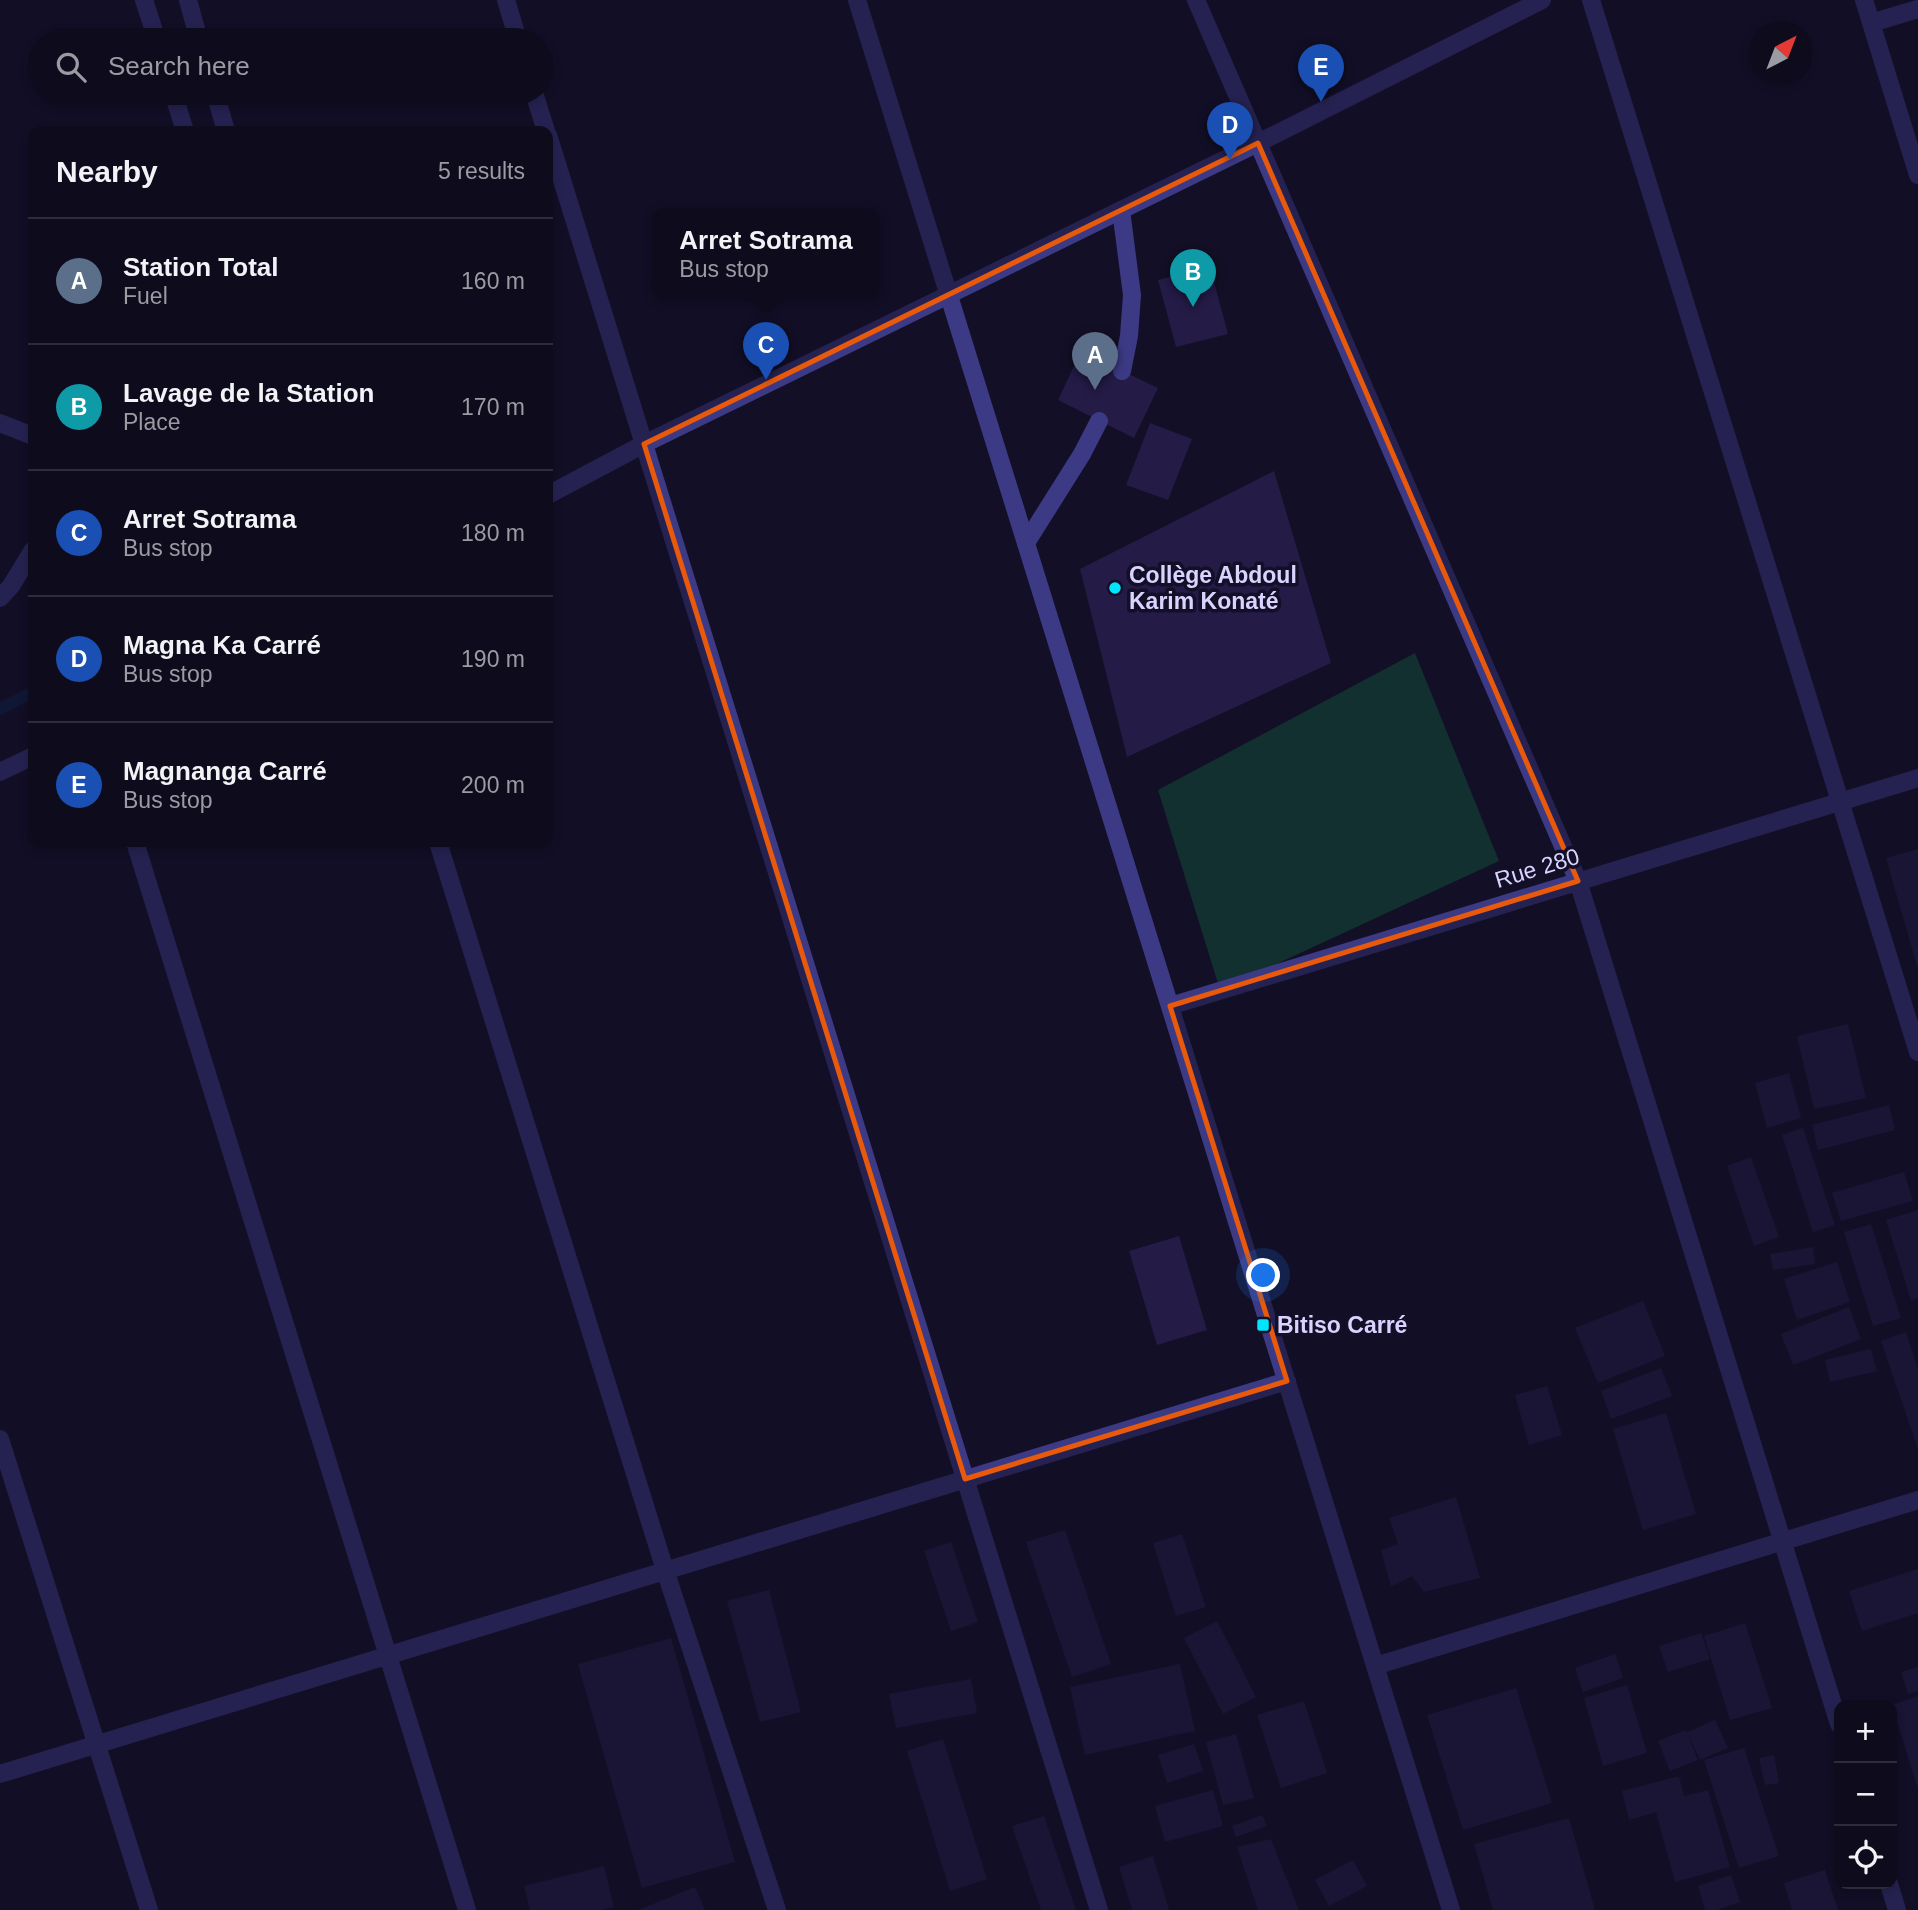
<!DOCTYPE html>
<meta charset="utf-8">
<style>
body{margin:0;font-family:Helvetica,sans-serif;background:#1c1929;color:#f1f3f6}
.controls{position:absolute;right:21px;bottom:21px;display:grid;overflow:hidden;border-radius:14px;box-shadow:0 4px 10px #0003}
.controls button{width:63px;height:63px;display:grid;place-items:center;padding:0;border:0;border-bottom:2px solid #2e2b3b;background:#0e0b1c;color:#f1f3f6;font:35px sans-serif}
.compass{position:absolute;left:1750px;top:21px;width:63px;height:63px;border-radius:50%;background:#0e0b1c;box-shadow:0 4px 10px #0003;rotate:42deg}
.you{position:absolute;left:1264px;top:1276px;width:24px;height:24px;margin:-18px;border:5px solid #fff;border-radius:50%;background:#1a73e8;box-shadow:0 0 0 10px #1a73e833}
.badge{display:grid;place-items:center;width:46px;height:46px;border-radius:50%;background:#00e5ff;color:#fff;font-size:23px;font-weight:700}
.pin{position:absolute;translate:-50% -58px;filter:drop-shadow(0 2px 4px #0008)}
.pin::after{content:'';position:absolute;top:37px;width:24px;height:21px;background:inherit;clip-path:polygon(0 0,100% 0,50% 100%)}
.popup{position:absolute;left:652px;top:208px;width:228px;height:91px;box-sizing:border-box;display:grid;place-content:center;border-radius:14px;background:#0e0b1c;filter:drop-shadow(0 2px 5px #0005);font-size:23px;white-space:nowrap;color:#9b9ba3}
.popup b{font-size:26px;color:#f1f3f6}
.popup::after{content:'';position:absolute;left:50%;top:100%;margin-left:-14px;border:14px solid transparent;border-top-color:#0e0b1c}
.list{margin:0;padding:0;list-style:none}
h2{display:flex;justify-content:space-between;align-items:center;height:91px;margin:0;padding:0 28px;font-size:30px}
h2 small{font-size:23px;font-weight:400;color:#9b9ba3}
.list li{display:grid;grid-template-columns:46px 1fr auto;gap:21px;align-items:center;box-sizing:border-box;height:126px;padding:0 28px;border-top:2px solid #2e2b3b}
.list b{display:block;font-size:26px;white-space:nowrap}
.list p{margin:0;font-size:23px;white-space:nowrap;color:#9b9ba3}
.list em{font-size:23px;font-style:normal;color:#9b9ba3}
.icon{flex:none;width:38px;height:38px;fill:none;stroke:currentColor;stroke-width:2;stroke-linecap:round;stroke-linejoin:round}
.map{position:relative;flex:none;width:1918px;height:1910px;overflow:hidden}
.search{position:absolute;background:#0e0b1c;box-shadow:0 4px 10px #0003;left:28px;top:28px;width:525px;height:77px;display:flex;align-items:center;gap:18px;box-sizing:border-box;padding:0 24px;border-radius:38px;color:#9b9ba3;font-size:26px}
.panel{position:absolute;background:#0e0b1c;box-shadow:0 4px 10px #0003;left:28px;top:126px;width:525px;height:721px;border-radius:14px}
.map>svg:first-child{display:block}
.green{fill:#12302f}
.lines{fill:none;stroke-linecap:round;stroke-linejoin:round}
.stream{stroke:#0c2248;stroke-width:12}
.building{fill:#241b47}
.service{stroke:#3d3a85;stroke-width:18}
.minor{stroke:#3d3a85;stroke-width:18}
.tertiary{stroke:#3d3a85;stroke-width:18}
.marked{fill:none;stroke:#e8590c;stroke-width:5;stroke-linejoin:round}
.poi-dot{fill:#00e5ff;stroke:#130f26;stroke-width:2.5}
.labels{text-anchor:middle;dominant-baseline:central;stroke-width:7;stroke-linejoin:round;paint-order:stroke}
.poi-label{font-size:23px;font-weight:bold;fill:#d9d4ff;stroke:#130f26;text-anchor:start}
.street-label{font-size:23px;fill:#d9d4ff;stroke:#130f26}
</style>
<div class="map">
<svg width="1918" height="1910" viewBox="0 0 1918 1910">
<rect width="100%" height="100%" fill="#130f26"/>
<path class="green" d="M1415,653l84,208 -279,129 -62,-200z"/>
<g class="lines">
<path class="stream" d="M0,709l33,-17"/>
</g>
<path class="building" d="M1210,267l18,67 -52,13 -18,-67z
M1081,351l77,37 -24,50 -76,-38z
M1150,423l42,16 -24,61 -42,-15z
M1274,471l57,192 -204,94 -47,-188z
M1918,849v117h-1l-31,-108z
M1848,1024l18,74 -52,11 -17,-73z
M1789,1073l12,45 -34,10 -12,-45z
M1889,1105l6,25 -77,20 -6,-25z
M1803,1128l32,97 -22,7 -31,-97z
M1751,1157l28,80 -25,9 -27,-80z
M1904,1172l9,29 -72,20 -9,-28z
M1918,1210v88l-7,2 -25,-80z
M1871,1224l30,94 -28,8 -29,-94z
M1179,1236l28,94 -50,15 -28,-94z
M1813,1247l2,17 -42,6 -3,-16z
M1837,1262l13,40 -53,18 -13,-41z
M1643,1301l22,55 -67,27 -23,-55z
M1849,1307l12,32 -68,26 -12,-31z
M1906,1332l12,37v80l-37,-108z
M1871,1349l6,22 -47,11 -5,-22z
M1661,1368l11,28 -61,23 -10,-28z
M1547,1386l15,49 -33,10 -14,-50z
M1666,1413l30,101 -53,16 -30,-101z
M1456,1497l24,81 -56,14 -12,-16 -21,11 -10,-37 17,-6 -9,-26z
M1065,1530l46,134 -39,13 -46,-135z
M1182,1534l24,73 -30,9 -23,-73z
M951,1542l27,80 -27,9 -27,-80z
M1918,1569v44l-56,18 -13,-40z
M769,1590l32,122 -41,10 -33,-121z
M1217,1621l39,76 -33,17 -39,-76z
M1745,1623l27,85 -42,12 -26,-84z
M1701,1633l9,26 -42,13 -9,-26z
M671,1638l64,224 -93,26 -64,-224z
M1615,1654l8,24 -40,14 -8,-24z
M1180,1664l15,67 -110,24 -15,-68z
M1918,1667v24l-10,3 -7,-22z
M971,1679l6,34 -81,15 -7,-34z
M1627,1685l20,68 -44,13 -19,-68z
M1516,1688l36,115 -89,27 -36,-115z
M1918,1696v90h-1l-25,-81z
M1304,1701l23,72 -46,15 -24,-73z
M1715,1720l13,28 -28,12 -13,-28z
M1686,1730l12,30 -28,11 -12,-30z
M1236,1734l18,64 -31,7 -17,-63z
M943,1739l44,140 -37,12 -43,-140z
M1194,1744l9,27 -36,12 -9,-28z
M1744,1748l35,108 -40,12 -35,-108z
M1774,1755l5,28 -14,2 -6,-27z
M1679,1776l5,20 24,-6 22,77 -55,15 -19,-70 -27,8 -7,-29z
M1213,1790l10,36 -58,16 -10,-36z
M1262,1815l5,11 -31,11 -4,-11z
M1044,1816l32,94h-35l-29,-84z
M1569,1818l26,92h-102l-19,-66z
M1271,1839l28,71h-41l-21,-63z
M1153,1856l16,54h-37l-13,-43z
M1353,1860l14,26 -38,20 -14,-26z
M604,1866l10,41 -13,3h-71l-6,-24z
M1825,1870l13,40h-46l-8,-27z
M1731,1875l9,27 -23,8h-12l-7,-24z
M695,1887l10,23h-67z"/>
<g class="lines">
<path class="service" d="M1121,210l11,85 -3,41 -7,35
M1026,543l56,-89 17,-33"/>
<path class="minor" d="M144,0l13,40
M188,0l11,40
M506,0l12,40
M857,0l594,1910
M1196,0l382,881 261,843
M1591,0l327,1052
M1864,0l54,175
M1871,23l47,-14
M173,93l12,38
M215,93l11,38
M534,93l12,38
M548,135l551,1775
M0,423l33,13
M0,598l11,-12 22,-36
M135,842l332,1068
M438,842l227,728 112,340
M1170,1006l748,-228
M0,1439l149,471
M1375,1666l543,-166
M0,1774l1287,-393
M1889,1884l8,26"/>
<path class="tertiary" d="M548,495l96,-51 614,-301 284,-143
M0,772l33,-16"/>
</g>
<path d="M0 0H1918V1910H0ZM1258,143l320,738 -408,125 117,375 -322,98 -321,-1035z" fill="#130f26" fill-opacity=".55" fill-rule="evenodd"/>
<path class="marked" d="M1258,143l320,738 -408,125 117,375 -322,98 -321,-1035z"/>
<g class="poi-dot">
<circle cx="1115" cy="588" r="7"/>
<rect x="1256" y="1318" width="14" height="14" rx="3.5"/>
</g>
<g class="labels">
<g class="poi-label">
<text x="1129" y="575">Collège Abdoul<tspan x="1129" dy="26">Karim Konaté</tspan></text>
<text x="1277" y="1325">Bitiso Carré</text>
</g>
<g class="street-label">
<text transform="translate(1537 868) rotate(-17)">Rue 280</text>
</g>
</g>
</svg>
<div class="controls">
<button>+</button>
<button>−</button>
<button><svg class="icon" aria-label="locate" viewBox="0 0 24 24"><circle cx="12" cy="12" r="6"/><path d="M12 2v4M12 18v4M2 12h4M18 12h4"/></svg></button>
</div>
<svg class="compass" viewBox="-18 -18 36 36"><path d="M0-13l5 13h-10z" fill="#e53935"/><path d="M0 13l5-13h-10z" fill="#9b9ba3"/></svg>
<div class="you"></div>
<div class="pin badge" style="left:1095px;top:390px;background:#5c6f8a">A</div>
<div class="pin badge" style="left:1193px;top:307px;background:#0f9aa8">B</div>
<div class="pin badge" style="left:766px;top:380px;background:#1a4fb4">C</div>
<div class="popup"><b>Arret Sotrama</b>Bus stop</div>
<div class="pin badge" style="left:1230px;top:160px;background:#1a4fb4">D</div>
<div class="pin badge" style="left:1321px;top:102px;background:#1a4fb4">E</div>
<div class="search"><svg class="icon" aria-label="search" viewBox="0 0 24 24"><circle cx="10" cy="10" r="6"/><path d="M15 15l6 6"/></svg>Search here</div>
<section class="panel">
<h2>Nearby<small>5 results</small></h2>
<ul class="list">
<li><span class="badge" style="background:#5c6f8a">A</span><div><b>Station Total</b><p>Fuel</p></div><em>160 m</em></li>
<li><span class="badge" style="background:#0f9aa8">B</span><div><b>Lavage de la Station</b><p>Place</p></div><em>170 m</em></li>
<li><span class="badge" style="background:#1a4fb4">C</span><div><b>Arret Sotrama</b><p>Bus stop</p></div><em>180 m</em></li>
<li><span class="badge" style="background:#1a4fb4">D</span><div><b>Magna Ka Carré</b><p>Bus stop</p></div><em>190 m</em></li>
<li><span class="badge" style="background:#1a4fb4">E</span><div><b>Magnanga Carré</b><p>Bus stop</p></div><em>200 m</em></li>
</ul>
</section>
</div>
